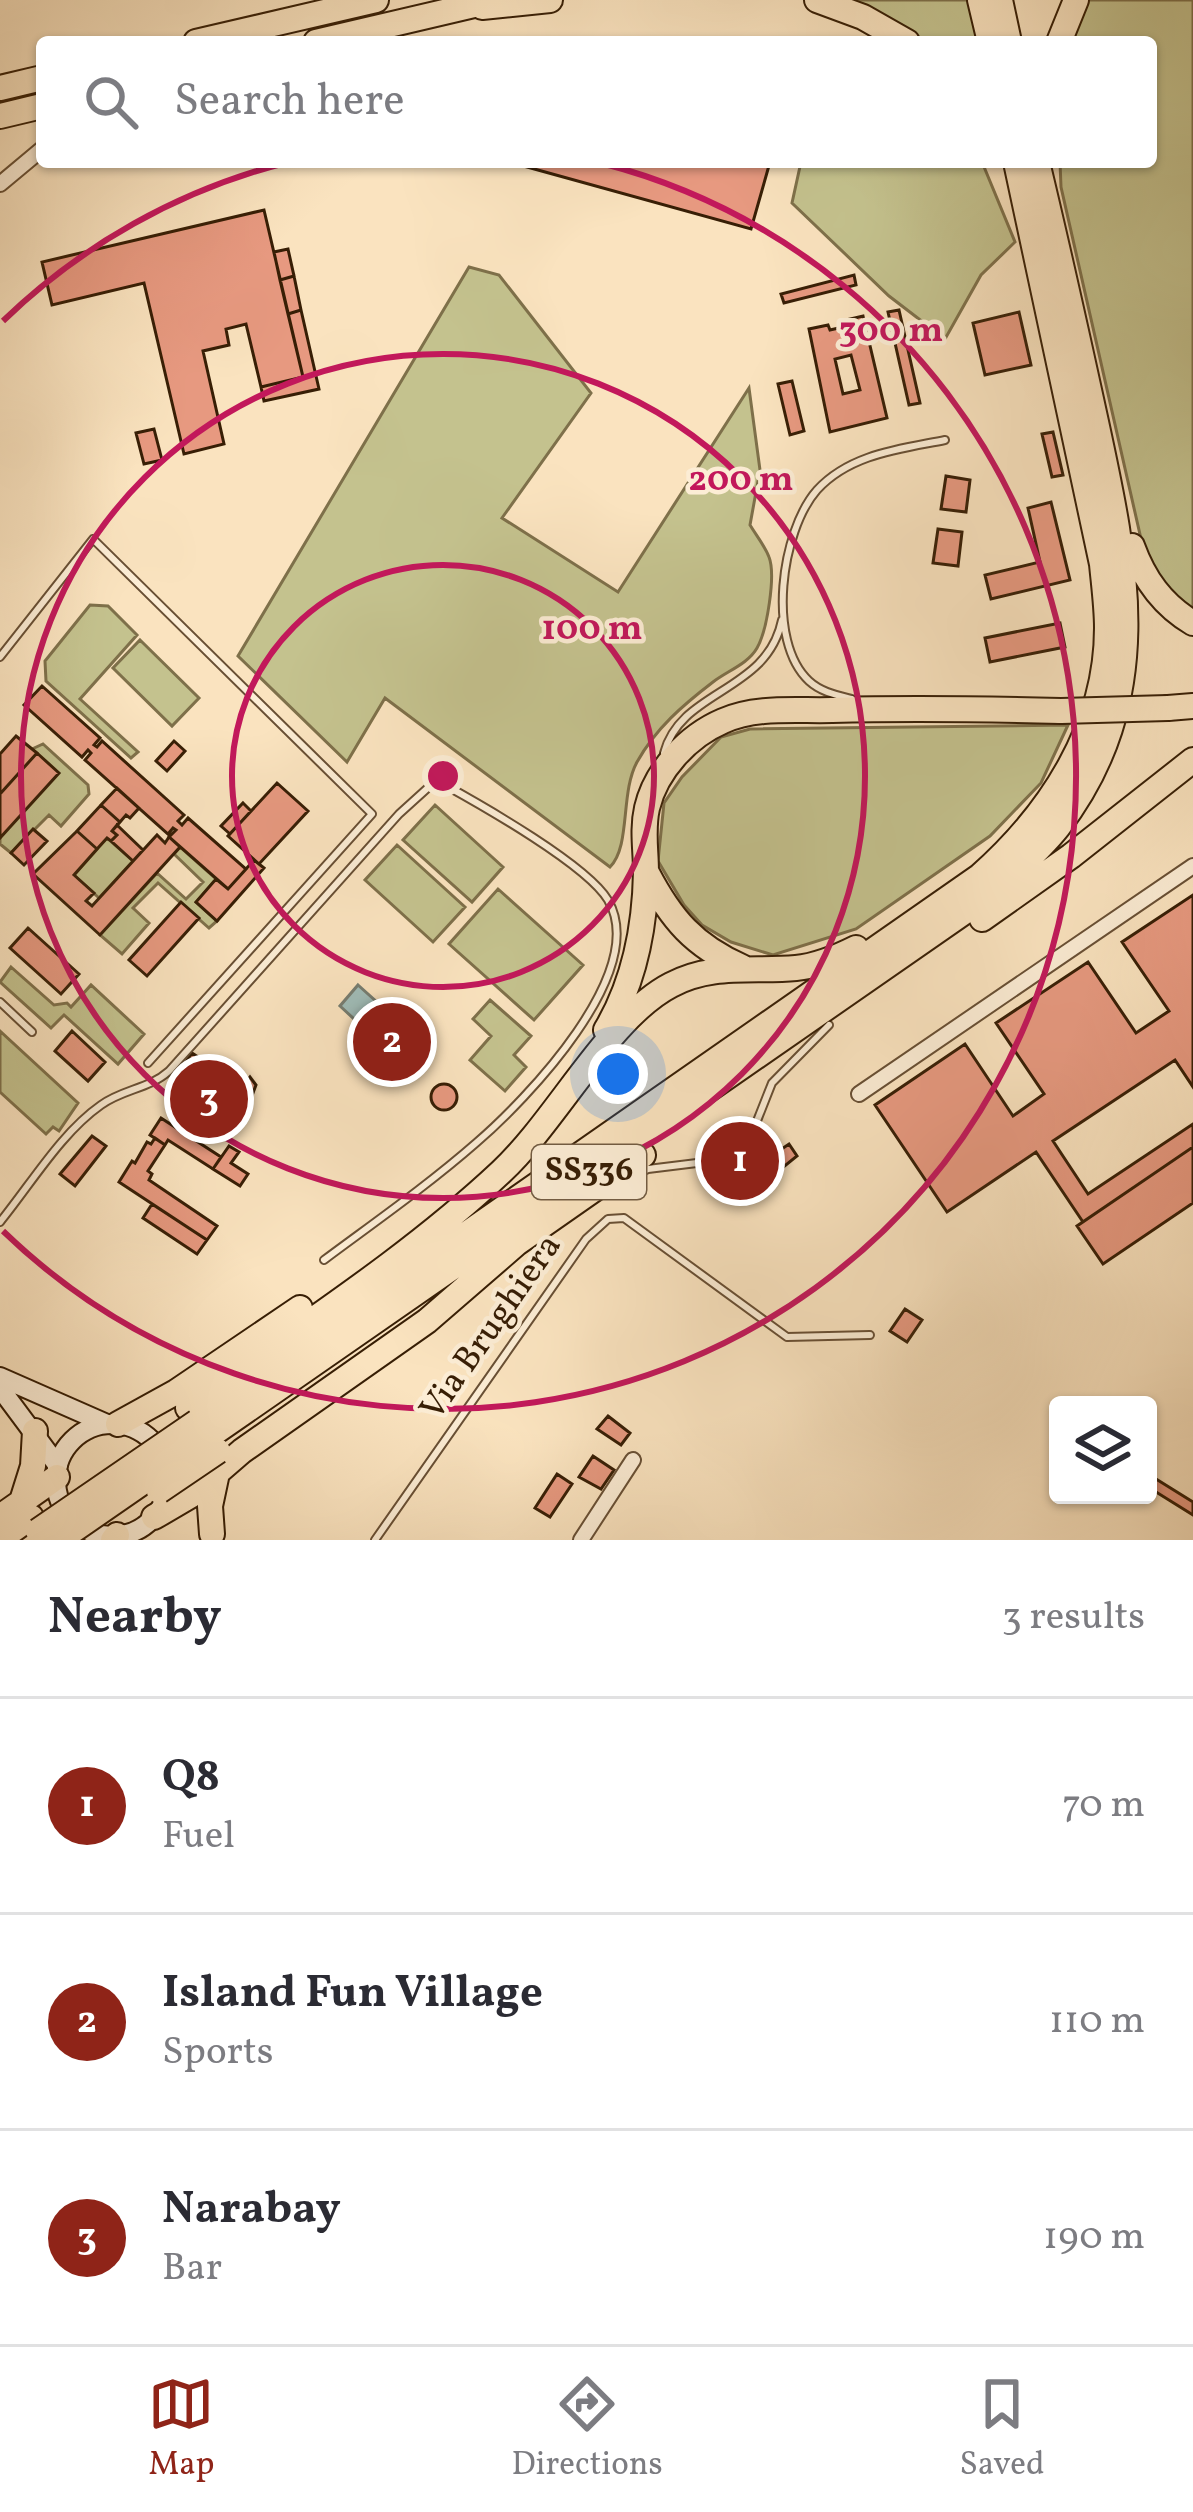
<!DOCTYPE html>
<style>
body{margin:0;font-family:Vollkorn,serif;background:#f7f7f7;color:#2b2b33}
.controls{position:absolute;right:36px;bottom:36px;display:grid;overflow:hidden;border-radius:12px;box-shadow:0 3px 9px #0004}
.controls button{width:108px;height:108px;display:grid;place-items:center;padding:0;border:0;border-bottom:3px solid #e1e1e2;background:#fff;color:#2b2b33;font:60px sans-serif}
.you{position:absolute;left:618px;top:1074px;width:42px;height:42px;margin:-30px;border:9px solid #fff;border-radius:50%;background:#1a73e8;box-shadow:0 0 0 18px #1a73e833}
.badge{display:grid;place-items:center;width:78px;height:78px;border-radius:50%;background:#8f2418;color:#fff;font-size:39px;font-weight:700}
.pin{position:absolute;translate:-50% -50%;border:6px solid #fff;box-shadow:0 3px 12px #0006}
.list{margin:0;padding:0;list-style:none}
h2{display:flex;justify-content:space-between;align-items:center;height:156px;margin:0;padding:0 48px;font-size:51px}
h2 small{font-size:39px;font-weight:400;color:#7c7c81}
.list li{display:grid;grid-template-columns:78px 1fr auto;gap:36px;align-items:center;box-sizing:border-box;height:216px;padding:0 48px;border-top:3px solid #e1e1e2}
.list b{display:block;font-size:45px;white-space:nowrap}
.list p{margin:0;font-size:39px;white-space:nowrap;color:#7c7c81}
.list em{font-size:39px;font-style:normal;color:#7c7c81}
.icon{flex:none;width:66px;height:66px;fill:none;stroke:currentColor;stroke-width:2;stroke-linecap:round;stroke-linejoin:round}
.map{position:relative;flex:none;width:1193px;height:1540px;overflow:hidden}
.search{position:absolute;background:#fff;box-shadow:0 3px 9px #0004;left:36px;right:36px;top:36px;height:132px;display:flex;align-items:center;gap:30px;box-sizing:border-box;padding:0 42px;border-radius:12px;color:#7c7c81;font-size:45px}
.sheet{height:804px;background:#fff}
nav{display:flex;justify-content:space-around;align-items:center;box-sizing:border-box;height:168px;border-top:3px solid #e1e1e2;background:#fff;font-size:33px;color:#7c7c81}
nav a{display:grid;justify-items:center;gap:6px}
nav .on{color:#8f2418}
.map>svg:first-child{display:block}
.green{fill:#c4c28e;stroke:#7e704a;stroke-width:3}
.water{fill:#a0bdb9;stroke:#767d71;stroke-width:3}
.building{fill:#e79980;stroke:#371e05;stroke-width:3;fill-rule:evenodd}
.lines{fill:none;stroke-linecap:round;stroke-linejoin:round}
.lane-casing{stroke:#684f34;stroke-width:10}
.street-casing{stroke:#684f34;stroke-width:18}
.secondary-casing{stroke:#371e05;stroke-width:22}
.highway-casing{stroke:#371e05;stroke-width:28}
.lane{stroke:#fcedd5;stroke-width:6}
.street{stroke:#fcedd5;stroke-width:14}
.secondary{stroke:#fcedd5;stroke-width:18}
.highway{stroke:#fae3bf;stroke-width:24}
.highway-bridge-casing{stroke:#371e05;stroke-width:28;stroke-linecap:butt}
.highway-bridge{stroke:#fae3bf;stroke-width:24}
.ring{fill:none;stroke:#c2185b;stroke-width:6}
.labels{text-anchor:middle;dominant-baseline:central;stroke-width:9;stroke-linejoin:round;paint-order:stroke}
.shield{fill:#fcedd5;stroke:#725c43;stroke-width:3}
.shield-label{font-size:33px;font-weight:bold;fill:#371e05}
.street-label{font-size:36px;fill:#371e05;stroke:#fcedd5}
.centre{fill:#c2185b;stroke:#fcedd5;stroke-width:6}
.ring-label{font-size:36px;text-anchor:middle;font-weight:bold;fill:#c2185b;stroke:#fcedd5;stroke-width:9;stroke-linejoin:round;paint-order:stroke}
</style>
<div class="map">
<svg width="1193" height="1540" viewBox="0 0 1193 1540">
<rect width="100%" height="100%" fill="#fae3bf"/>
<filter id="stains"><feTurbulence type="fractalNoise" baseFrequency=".00167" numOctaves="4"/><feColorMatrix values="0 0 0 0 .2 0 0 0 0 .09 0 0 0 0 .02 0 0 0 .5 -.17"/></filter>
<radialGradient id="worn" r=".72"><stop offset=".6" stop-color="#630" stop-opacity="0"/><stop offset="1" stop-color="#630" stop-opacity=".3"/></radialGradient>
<path class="green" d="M842,0h126l11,42h-64z
M1085,0h108v616l-44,-42 -88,-387 -1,-25h91v-120h-81z
M801,162h181l33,80 -34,33 -36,64 -56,-43 -97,-93z
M469,267l30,8 92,118 -89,125 116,74 131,-204 11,82 -10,55c6,10 15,21 19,32 7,18 -2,74 -12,91 -9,16 -30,23 -44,34 -30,23 -57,46 -76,80 -17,31 -6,84 -27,105l-225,-169 -38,64 -109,-106z
M90,605l18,1 29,29 -57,64 58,53 -7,6 -85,-77 -1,-20z
M140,640l59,58 -27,28 -59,-58z
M1068,725l-27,58 -51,53 -134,93 -83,26 -42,-13 -29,-17 -18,-20 -26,-44 6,-58 18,-26 39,-40 29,-8z
M43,744l45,41 1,9 -28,32 -12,-11 -38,38 -11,-9v-6l32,-89z
M435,805l68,62 -31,35 -69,-62z
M107,838l26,23 -34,37 -25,-23z
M397,845l68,62 -32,35 -68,-62z
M180,847l36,32 -20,23 21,19 -8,7 -51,-45 -25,25 16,15 -27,31 -22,-19 57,-62 29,26 17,-17 -29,-28z
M498,889l85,76 -49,55 -85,-76z
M11,967l43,38 13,-2 4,4 20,-22 53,49 -26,30 -54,-49 -13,13 -51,-46z
M490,1000l41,36 -17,19 12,12 -21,24 -35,-31 21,-24 -18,-17z
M0,1031l78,72 -19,28 -6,-4 -7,7 -46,-42z"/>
<path class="water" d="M358,985l40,36 -19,21 -39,-36z"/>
<path class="building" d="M509,162h261l-19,67z
M264,210l39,167 -42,10 -15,-63 -20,5 3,16 -26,6 21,93 -40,10 -40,-171 -92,22 -10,-43z
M288,249l6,27 -14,4 -6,-28z
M854,275l2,10 -72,18 -3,-9z
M294,276l7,34 -13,4 -8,-34z
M301,310l18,79 -55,12 -3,-14 42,-10 -15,-63z
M899,310l21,93 -11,2 -21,-93z
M1019,312l12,53 -46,10 -12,-52z
M863,316l24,102 -57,14 -21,-103 19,-4 2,5 13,-3 -1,-6zM851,355l9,35 -17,4 -8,-35z
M792,381l12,50 -14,4 -12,-51z
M154,429l8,31 -18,4 -8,-31z
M1053,432l10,43 -11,2 -10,-43z
M946,476l24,4 -4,32 -25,-3z
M1051,502l19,78 -79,19 -6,-24 55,-13 -12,-54z
M938,529l24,3 -4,34 -25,-3z
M1060,623l5,24 -75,15 -5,-24z
M42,686l58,52 -6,7 3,2 5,-6 82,74 -6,6 4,4 6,-7 58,51 -18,20 -59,-52 7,-7 -3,-2 -5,6 -83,-74 6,-7 -3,-3 -6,7 -58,-52z
M16,736l21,17 -37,41v-40z
M174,741l11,10 -18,20 -11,-10z
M37,753l22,20 -59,65v-44z
M277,783l31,28 -49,53 -31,-28z
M117,788l22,20 -9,10 -4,-3 -6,7 -19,-17z
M243,803l8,8 -21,23 -9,-8z
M101,805l19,17 -8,9 5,4 -6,6 -4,-3 -10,11 -20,-18z
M117,825l26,25 -10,11 -22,-20 6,-6 -5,-4z
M33,829l14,12 -23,24 -13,-12z
M77,831l20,18 -23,26 20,18 -8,8 6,5 65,-71 8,8 4,-6 11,10 -80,88 -67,-61z
M254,860l10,8 -47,53 -21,-19 20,-23 12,10z
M1193,895v192l-18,-27 -122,81 35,53 105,-70v23l-110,75 -47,-70 -89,60 -72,-107 90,-61 48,72 31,-22 -48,-71 92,-61 48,71 33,-22 -47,-69z
M181,902l18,16 -52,58 -18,-16z
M28,928l51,46 -18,20 -51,-46z
M72,1031l33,31 -17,19 -33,-30z
M192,1053l53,35 -10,17 -54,-36z
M242,1077l5,4 3,-4 6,8 -9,24 -11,-6 9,-15 -7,-5z
M431 1097a13 13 0 1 1 26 0a13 13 0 1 1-26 0Z
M161,1118l60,39 -8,12 -45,-29 -3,5 -15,-10z
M739,1124l25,37 -31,21 -25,-36z
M92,1136l14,10 -31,40 -15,-12z
M155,1138l10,7 -17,26 4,3 -3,6 68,46 -10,14 -88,-58 13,-21 3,2 12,-21 4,2z
M789,1144l8,12 -53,43 -11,-17z
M229,1146l10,6 -8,11 17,11 -8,12 -27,-17z
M1193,1147v56l-90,61 -26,-38z
M152,1204l55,36 -10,14 -54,-36z
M905,1309l17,11 -15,22 -17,-11z
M608,1416l22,17 -9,12 -24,-16z
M593,1456l21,14 -13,19 -22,-12z
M557,1474l15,10 -22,33 -15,-9z
M1148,1474l45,28v13l-45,-28z"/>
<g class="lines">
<defs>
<path id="lane" d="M0,657l93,-118 279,275 -224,249
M852,699c-16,-4 -31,-7 -43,-18 -43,-40 -28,-150 8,-191 33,-36 83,-41 128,-50
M664,753c17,-64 103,-60 118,-133
M0,1002l32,30
M629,1178l19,-9 57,-7 48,-31 19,-48 57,-58
M0,1222c31,-38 61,-89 101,-117 22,-16 48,-16 68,-34l230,-257 32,-29h14c38,21 142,80 163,115 42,72 -82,200 -132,243 -48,42 -101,79 -152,117
M375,1540l211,-301 22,-20 16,-1 163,119 83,-2"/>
<path id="street" d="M0,184l42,-35
M859,1094l334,-228
M581,1540l52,-80"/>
<path id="secondary" d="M0,1377l107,47
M0,1388l58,78
M56 1480a56 56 0 1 1 112 0a56 56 0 1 1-112 0Z"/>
<path id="highway" d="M817,0l46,17 44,25
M980,0l10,42
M1000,0l9,42
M482,7l68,-7
M196,42l180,-42
M316,42l179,-42
M1059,42l17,-42
M0,88l42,-10
M0,116l42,-10
M1132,546c12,33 30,59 61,77
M1168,708l25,-2
M647,873c24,46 47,73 95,94
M982,919l89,-63 122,-96
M606,1030c28,-47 39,-103 40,-158 0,-22 -4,-42 1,-64 9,-38 41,-72 76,-87 33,-15 73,-10 109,-11 76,-2 153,-1 229,1
M188,1408c105,-76 218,-147 313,-236 56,-52 108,-155 170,-187 41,-22 82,-13 125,-17 21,-2 42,-11 60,-20
M197,1422l783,-546c71,-63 127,-149 127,-248 0,-21 -3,-43 -5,-64l-86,-402
M118,1424l58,-32 124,-84
M208,1437l785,-545c22,-21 46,-41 65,-65 98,-128 69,-262 38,-405 -19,-87 -38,-173 -59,-260
M22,1501l11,-35 2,-35
M0,1517l57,-40
M154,1517l36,-21 52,-45 185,-130 90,-78 126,-88
M212,1534l-2,-28 7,-33
M0,1539l31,-22
M113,1540l4,-5"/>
</defs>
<use href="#lane" class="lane-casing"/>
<use href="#street" class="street-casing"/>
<use href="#secondary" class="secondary-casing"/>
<use href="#highway" class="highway-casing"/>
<use href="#lane" class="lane"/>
<use href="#street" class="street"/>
<use href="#secondary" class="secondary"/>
<use href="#highway" class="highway"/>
<defs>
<path id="highway-bridge" d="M1061,711l107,-3
M159,1491l59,-40
M38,1531l159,-109
M59,1540l149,-103"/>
</defs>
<use href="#highway-bridge" class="highway-bridge-casing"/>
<use href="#highway-bridge" class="highway-bridge"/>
</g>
<g class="ring">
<circle cx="443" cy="776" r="211"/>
<circle cx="443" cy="776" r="422"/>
<path d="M3 321A633 633 0 0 1 285 163M601 163A633 633 0 1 1 3 1231"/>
</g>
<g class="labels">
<rect class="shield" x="532" y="1145" width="114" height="54" rx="9"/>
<g class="shield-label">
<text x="589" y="1172">SS336</text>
</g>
<g class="street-label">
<text transform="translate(492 1328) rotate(-55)">Via Brughiera</text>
</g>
</g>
<circle cx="443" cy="776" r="18" class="centre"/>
<g class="ring-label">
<text x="891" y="341">300 m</text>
<text x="741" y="490">200 m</text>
<text x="592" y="639">100 m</text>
</g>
<rect width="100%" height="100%" filter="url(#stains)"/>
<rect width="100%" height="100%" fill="url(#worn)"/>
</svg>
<div class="controls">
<button><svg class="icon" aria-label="layers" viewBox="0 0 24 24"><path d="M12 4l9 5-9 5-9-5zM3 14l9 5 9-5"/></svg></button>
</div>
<div class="you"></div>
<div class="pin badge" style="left:740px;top:1161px">1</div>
<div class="pin badge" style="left:392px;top:1042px">2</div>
<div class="pin badge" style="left:209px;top:1099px">3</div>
<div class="search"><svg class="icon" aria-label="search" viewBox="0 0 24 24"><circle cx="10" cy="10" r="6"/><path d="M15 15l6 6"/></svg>Search here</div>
</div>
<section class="sheet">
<h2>Nearby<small>3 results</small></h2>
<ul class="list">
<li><span class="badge">1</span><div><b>Q8</b><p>Fuel</p></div><em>70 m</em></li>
<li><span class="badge">2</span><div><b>Island Fun Village</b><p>Sports</p></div><em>110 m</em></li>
<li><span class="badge">3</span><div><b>Narabay</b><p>Bar</p></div><em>190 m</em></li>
</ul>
</section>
<nav>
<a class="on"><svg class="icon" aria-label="map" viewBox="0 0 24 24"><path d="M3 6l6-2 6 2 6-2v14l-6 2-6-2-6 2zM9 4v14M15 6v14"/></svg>Map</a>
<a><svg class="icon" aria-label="directions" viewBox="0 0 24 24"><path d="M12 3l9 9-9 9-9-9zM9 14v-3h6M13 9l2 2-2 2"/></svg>Directions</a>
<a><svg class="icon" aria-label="saved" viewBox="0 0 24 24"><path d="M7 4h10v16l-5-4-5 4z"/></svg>Saved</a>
</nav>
